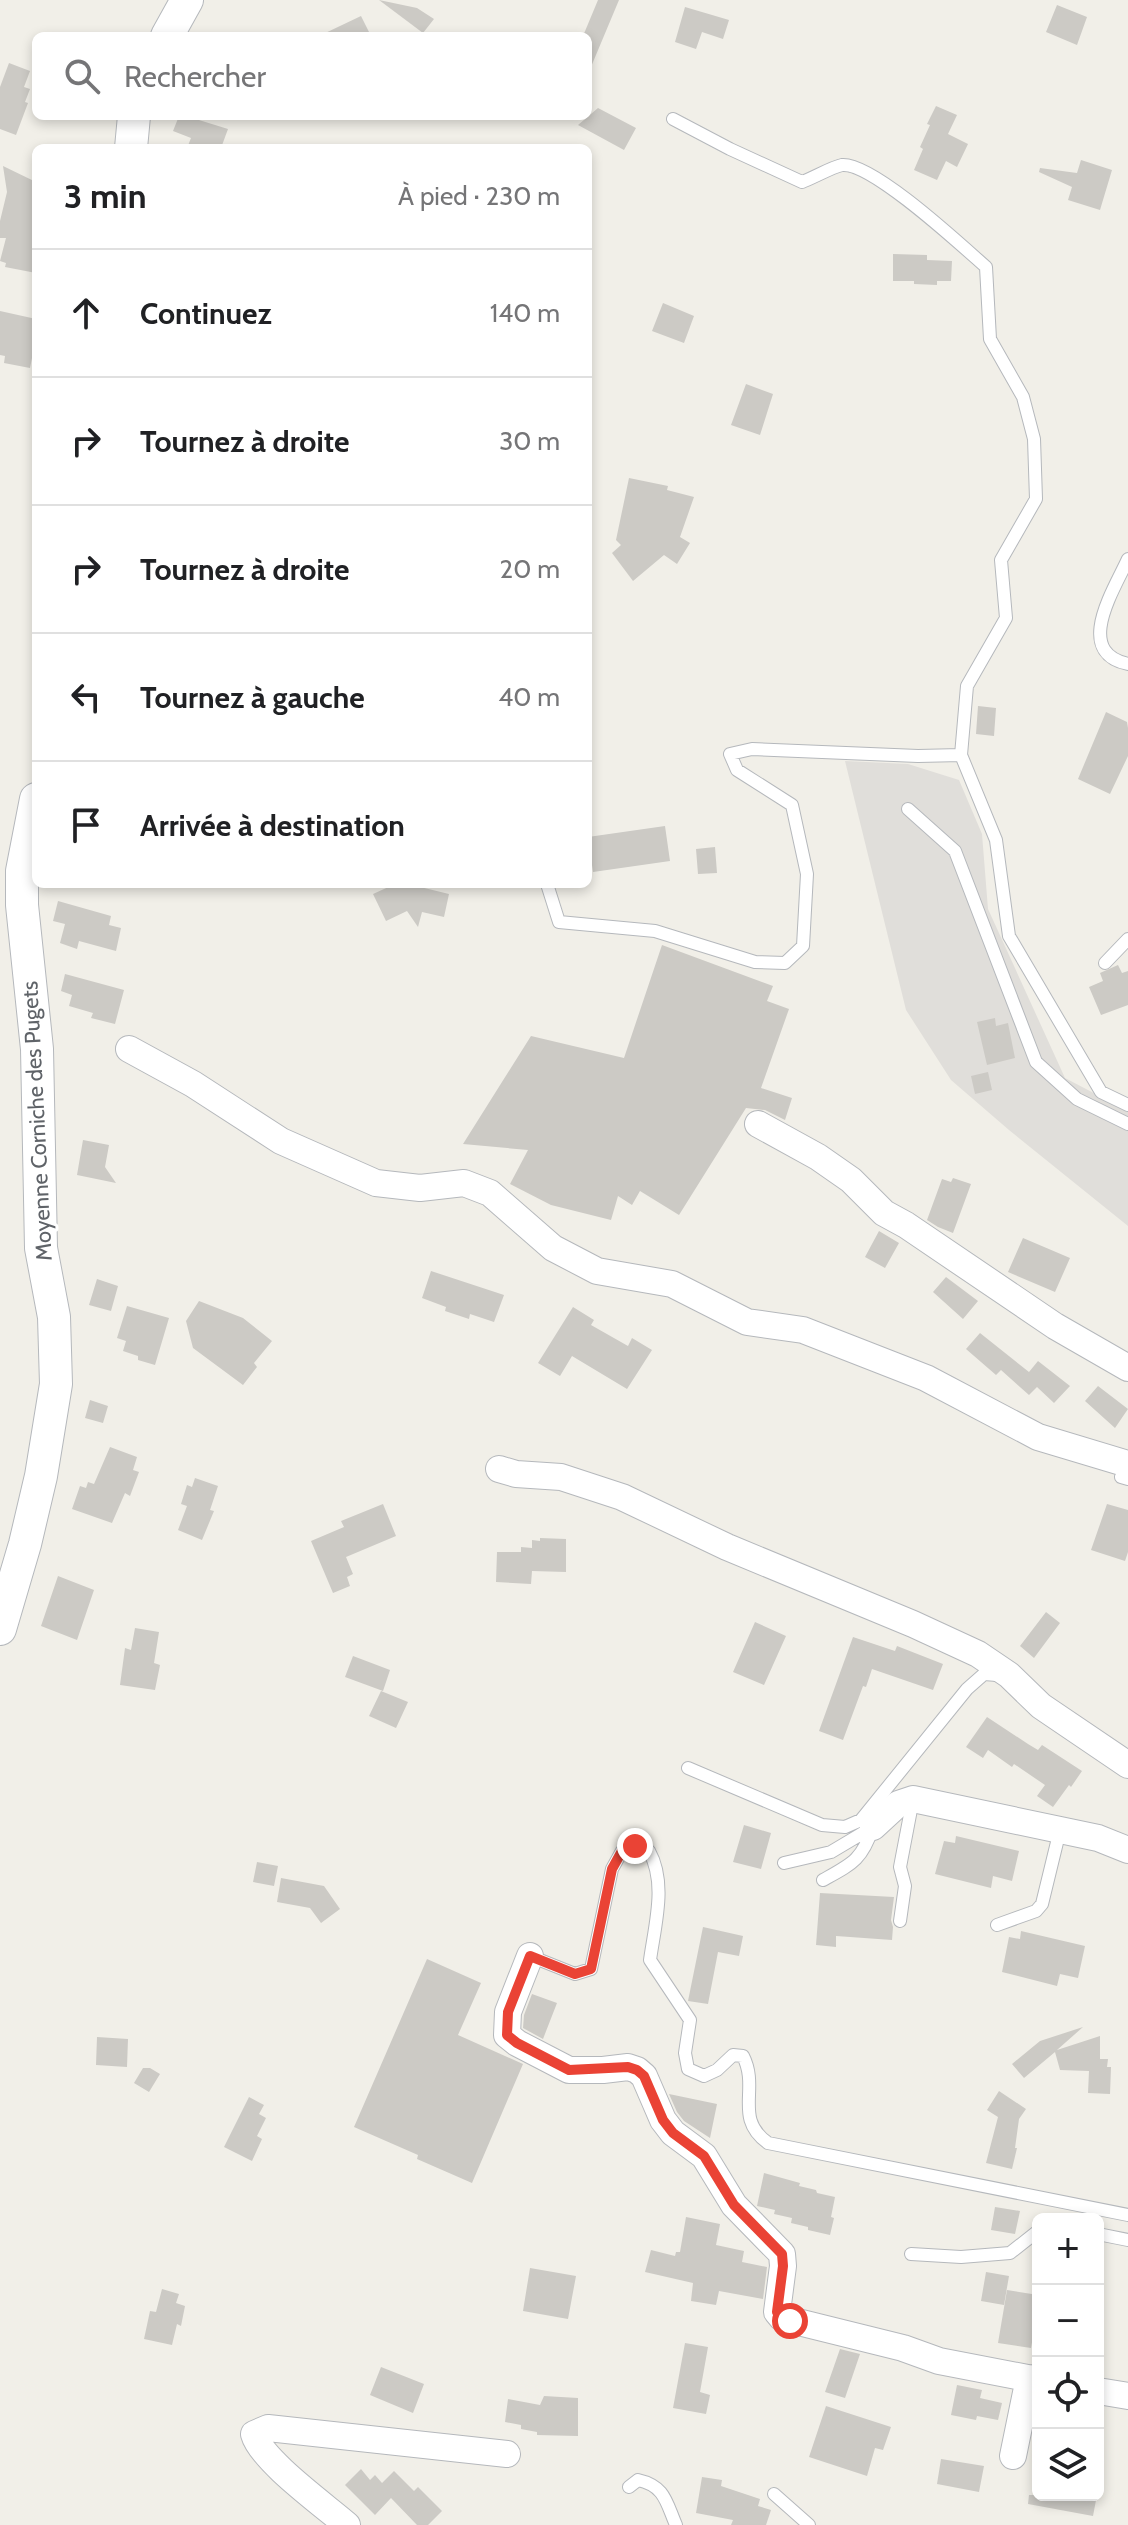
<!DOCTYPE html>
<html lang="fr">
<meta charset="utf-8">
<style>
body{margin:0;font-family:Cabin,sans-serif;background:#f6f6f6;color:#202124}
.controls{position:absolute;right:24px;bottom:24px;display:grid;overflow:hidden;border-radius:12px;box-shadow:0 4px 12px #0003}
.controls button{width:72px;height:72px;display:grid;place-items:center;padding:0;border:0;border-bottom:2px solid #e0e0e0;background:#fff;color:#202124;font:40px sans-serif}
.stop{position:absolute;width:24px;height:24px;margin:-18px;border:6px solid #ea4335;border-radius:50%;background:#fff}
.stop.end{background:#ea4335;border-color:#fff;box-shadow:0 2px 8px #0008}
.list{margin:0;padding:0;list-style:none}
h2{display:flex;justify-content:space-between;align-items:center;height:104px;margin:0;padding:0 32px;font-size:34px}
h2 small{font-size:26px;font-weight:400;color:#757577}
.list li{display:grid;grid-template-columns:52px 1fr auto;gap:24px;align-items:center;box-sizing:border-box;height:128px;padding:0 32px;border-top:2px solid #e0e0e0}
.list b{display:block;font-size:30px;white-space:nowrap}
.list em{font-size:26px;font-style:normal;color:#757577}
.icon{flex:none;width:44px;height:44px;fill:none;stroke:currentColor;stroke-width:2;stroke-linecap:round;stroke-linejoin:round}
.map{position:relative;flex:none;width:1128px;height:2525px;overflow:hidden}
.search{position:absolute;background:#fff;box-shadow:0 4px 12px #0003;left:32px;top:32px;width:560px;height:88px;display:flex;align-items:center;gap:20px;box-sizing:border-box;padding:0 28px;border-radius:12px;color:#757577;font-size:30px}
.panel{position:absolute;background:#fff;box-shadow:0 4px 12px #0003;left:32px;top:144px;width:560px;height:744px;border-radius:12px}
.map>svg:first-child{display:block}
.industrial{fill:#e0deda}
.building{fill:#cccac5}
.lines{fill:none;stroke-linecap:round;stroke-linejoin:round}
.service-casing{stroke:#b5b8bc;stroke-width:14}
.minor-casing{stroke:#b5b8bc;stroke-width:28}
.tertiary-casing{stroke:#b5b8bc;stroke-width:34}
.service{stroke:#fff;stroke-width:12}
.minor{stroke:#fff;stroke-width:26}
.tertiary{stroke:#fff;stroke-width:32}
.route{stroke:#ea4335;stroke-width:10}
.labels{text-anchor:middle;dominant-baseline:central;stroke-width:6;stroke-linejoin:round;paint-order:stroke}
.street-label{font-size:22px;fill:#5f6368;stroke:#fff}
</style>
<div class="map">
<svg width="1128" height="2525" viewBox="0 0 1128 2525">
<rect width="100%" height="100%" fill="#f1efe8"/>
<path class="industrial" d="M845,761l63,3 51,16 23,54 6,75 77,169 63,33v115l-119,-96 -58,-50 -45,-70z"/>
<path class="building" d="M379,0l38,8 17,11 -11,14z
M598,0h21l-31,74v-38h-5z
M1057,5l30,12 -10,28 -31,-13z
M685,7l44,13 -6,19 -21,-7 -6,17 -21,-7z
M361,16l10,20h-52z
M9,63l21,8 -6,16 6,2 -5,13 3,1 -12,32 -16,-6v-42z
M936,106l21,9 -9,19 20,10 -11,23 -11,-6 -9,19 -23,-10 9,-21 -3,-2 10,-22 -3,-1z
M598,108l38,20 -12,22 -46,-25z
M179,116h7l42,13 -7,19h-34l4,-10 -18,-7z
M1081,160l31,10 -12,40 -32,-10 4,-13 -33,-15 1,-4 37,5z
M3,166l33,16v91l-31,-6 1,-4 -6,-2 6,-23h-6v-17l7,-29z
M893,254l34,1v5l25,1 -1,20h-14v4l-23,-1v-3h-21z
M663,303l31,13 -10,27 -32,-12z
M0,311l36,8v19l-6,30 -26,-5 1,-7 -5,-1z
M746,384l27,10 -13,41 -29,-10z
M629,478l39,8 -1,4 27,7 -14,40 10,6 -13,21 -13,-9 -31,26 -21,-28 9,-8 -5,-5z
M978,706l18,2 -2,28 -18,-2z
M1106,712l21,10 1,6v28l-18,38 -32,-15z
M665,826l5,35 -77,11 -5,-35z
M715,847l2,26 -19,1 -2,-25z
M395,884h13l41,10 -5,23 -22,-5 -4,15 -11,-16 -21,10 -13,-27z
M58,901l53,15 -2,9 12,3 -5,23 -37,-10 -2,8 -17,-6 5,-19 -12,-3z
M662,945l111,41 -6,15 22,8 -28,79 31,10 -7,22 -20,-10 -19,-2 -67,107 -39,-24 -8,14 -14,-9 -7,24 -60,-15 -41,-21 18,-34 -65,-6 68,-108 93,22z
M1118,965l4,8 6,-2v34l-27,10 -12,-28 14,-6 -3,-8z
M65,974l59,16 -9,34 -24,-6 2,-5 -24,-7 3,-11 -11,-4z
M995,1018l1,8 12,-3 7,35 -28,7 -10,-43z
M988,1072l4,18 -17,4 -4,-18z
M83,1140l26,5 -4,22 11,16 -39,-8z
M953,1178l18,6 -18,49 -15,-6 -11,-7 15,-41 9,3z
M879,1231l20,12 -14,25 -20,-11z
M1023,1238l47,20 -15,34 -47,-20z
M431,1271l73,24 -10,27 -24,-8 -1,5 -24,-8 1,-4 -24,-9z
M946,1277l32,24 -15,18 -30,-27z
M97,1279l21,7 -7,25 -22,-6z
M199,1301l44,17 29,23 -18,22 3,4 -14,18 -50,-37 -7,-27z
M127,1306l42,12 -14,47 -17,-5v-4l-15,-5 3,-10 -9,-3z
M573,1307l21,13 -3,5 37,21 4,-8 20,12 -25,39 -55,-33 -12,20 -22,-13z
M980,1333l49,39 9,-11 32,25 -16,17 -17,-16 -8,8 -28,-25 -5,5 -30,-26z
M1098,1386l30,23 -13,19 -30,-27z
M90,1400l18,6 -5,17 -18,-5z
M110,1447l27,10 -4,13 6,2 -9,24 -5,-3 -13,30 -40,-14 8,-23 6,2 2,-6 6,2z
M195,1478l23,8 -8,24 4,1 -12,29 -24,-10 9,-24 -6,-2 6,-19 5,2z
M383,1504l13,32 -50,21 7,17 -6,3 3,9 -17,7 -22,-52 33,-14 -3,-6z
M1107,1504l21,6v42l-3,9 -34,-11z
M540,1538l26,1v33l-34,-1 -1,13 -35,-2 1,-30h24v-5l11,1v-8l8,1z
M58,1576l36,14 -17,50 -36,-14z
M1046,1612l14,11 -26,35 -14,-12z
M755,1622l31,14 -22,49 -31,-13z
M135,1628l24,4 -5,31 6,2 -5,25 -35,-5 5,-37 6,2z
M853,1637l42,14 2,-5 46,18 -10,26 -61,-21 -6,18 -3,-1 -20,54 -24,-9z
M353,1656l37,14 -7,21 -38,-14z
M381,1691l27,11 -12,26 -27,-12z
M987,1717l41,27 10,6 4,-5 40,26 -11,16 -2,-2 -16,22 -16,-11 8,-11 -31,-21 -2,3 -24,-17 -5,8 -17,-11z
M744,1825l27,8 -10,36 -28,-7z
M956,1836l63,15 -7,30 -19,-5 -2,12 -56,-14 9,-33 11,2z
M257,1862l21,4 -4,20 -21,-4z
M281,1878l43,8 16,23 -19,14 -11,-15 -33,-6z
M820,1893l74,4 -3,23 2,7 -1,13 -56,-4v11l-20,-2z
M703,1927l40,9 -4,20 -21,-4 -10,52 -20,-3z
M1021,1931l64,15 -7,32 -18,-4 -3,12 -55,-14 7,-35 11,2z
M427,1959l54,24 -23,52 65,29 -51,119 -55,-24 1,-4 -64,-28z
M532,1994l25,9 -14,36 -20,-11 1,-13z
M1083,2027l-26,23 43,-14v23h8l-1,8h4l-1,27 -22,-1 1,-22 -29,-1 -5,-18 -31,26 -12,-14 28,-23z
M97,2037l31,2 -1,28 -31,-2z
M143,2068h7l10,6 -11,18 -15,-9z
M999,2091l27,18 -7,10 -4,29h2l-5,21 -26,-6 12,-46 -11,-7z
M669,2094l48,10 -7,34 -26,-17 -7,-9z
M249,2097l15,8 -5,9 7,4 -9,18 5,3 -10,22 -28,-14z
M764,2173l36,10 -1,3 17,4 1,3 18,4 -4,20 3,1 -4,17 -22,-5v-3l-17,-4 1,-5 -18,-4 1,-4 -18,-4z
M995,2207l25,4 -5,23 -24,-4z
M686,2217l34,7 -4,21 28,6 -2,11 25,5 -4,32 -44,-8 -3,14 -25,-4 2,-18 -48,-11 6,-22 24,6 1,-4h4z
M530,2268l46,8 -8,43 -45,-8z
M986,2272l23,4 -5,29 -23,-4z
M162,2289l17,5 -3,9 9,3 -4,20 -4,-2 -5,21 -28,-6 6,-28 6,1z
M1007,2290l31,5v14l-7,39 -33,-5z
M685,2343l23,4 -8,45 10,3 -4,19 -33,-6z
M840,2349l20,5 -15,44 -20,-6z
M381,2367l43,17 -11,29 -43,-18z
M957,2385l25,5 -2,8 22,5 -4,17 -21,-4 -1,4 -25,-5z
M544,2396l34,2v38l-41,-1v-3l-16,-3v-4l-16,-3 3,-23 32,6z
M826,2406l65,21 -8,23 -8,-2 -8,28 -58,-19z
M941,2459l43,7 -5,26 -42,-8z
M361,2469l9,11 5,-5 7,8 12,-12 20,20 4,-4 24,24 -14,14h-11l-26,-27 -16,17 -30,-30z
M702,2477l20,3 -1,6 39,13 -2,7 13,4 -5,15h-35l2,-5 -37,-7z
M1029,2495h68l-4,21 -65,-12z"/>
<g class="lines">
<defs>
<path id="service" d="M673,119l57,30 72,33c11,-4 30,-15 40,-17 30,-3 119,80 144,102l4,72 33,58 11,42 2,60 -35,61 5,58 -39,68 -6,69 35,85 13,96 92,156 27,13
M1128,559c-14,31 -55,93 0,105
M908,809l47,42 81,211 41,37 51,25
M547,884l12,38 96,9 100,31 30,1 18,-17 4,-72 -15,-69 -55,-35 -7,-16 22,-5 166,7 43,-1
M1105,963l23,-24
M1121,1477l7,2
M688,1768l134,57 23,2 16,-7 106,-131 17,-15 13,1
M784,1863l47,-11 42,-25
M823,1880c29,-16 39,-20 50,-53
M900,1921l5,-35 -5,-19 13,-68
M997,1925l39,-14 6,-7 18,-74
M530,1956l45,18 16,-5 21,-100 10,-18 13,-5 14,5c18,32 6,73 1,109l40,60 -5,33 3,16 16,7 13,-6 16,-15 10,1c17,33 -10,62 25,87l360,72
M1098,2234l30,6
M911,2254l50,3 49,-4 28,-22
M629,2487l9,-7c27,6 28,22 38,45
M774,2494l35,31"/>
<path id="minor" d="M129,1049l64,35 88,57 95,42 44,5 44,-5 26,10 63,55 44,23 75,13 75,38 56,8 123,48 112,59 90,27
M758,1124l60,33 33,23 33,33 22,12 149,101 73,42
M499,1469l17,5 45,3 61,20 105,50 186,77 65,30 31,21 32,31 87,59
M873,1827l25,-23 15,-5 185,39 30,12
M530,1956l-22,56 -1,23 10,8 52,27h34l25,-3 9,3 7,6 19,44 10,13 31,23 30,49 48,49 1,12 -6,46 5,6 121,30 36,13 99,19
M1098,2391l30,5
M1013,2456l16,-78
M347,2525c-23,-20 -86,-65 -93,-91l14,-6 239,26"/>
<path id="tertiary" d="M167,36l20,-36
M131,148l3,-32
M0,1629l25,-85 16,-68 15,-92 -2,-67 -13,-69 -4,-199 -15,-144v-34l14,-72"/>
</defs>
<use href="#service" class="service-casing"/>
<use href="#minor" class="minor-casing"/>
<use href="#tertiary" class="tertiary-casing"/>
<use href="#service" class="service"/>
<use href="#minor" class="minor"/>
<use href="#tertiary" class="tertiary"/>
</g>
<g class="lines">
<path class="route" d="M635,1846l-13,5 -10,18 -21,100 -16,5 -45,-18 -22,56 -1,23 10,8 52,27 59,-3 9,3 7,6 19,44 10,13 31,23 30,49 48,49 1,12 -6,46 5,6 8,3"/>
</g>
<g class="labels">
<g class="street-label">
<text transform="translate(37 1121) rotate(-93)">Moyenne Corniche des Pugets</text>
</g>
</g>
</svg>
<div class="controls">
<button>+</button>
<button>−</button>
<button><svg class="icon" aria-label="locate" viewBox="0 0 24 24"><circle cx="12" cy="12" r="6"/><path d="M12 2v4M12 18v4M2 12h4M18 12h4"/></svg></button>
<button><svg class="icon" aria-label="layers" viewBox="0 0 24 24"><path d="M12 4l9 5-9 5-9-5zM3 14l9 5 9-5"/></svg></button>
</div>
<div class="stop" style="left:790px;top:2321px"></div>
<div class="stop end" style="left:635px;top:1846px"></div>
<div class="search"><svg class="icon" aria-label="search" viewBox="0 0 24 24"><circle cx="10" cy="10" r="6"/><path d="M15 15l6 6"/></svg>Rechercher</div>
<section class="panel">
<h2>3 min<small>À pied · 230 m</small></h2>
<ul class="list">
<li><svg class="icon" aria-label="ahead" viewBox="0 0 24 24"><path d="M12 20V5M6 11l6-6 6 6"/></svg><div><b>Continuez</b></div><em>140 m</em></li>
<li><svg class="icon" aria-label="right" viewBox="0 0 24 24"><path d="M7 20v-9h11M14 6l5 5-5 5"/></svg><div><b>Tournez à droite</b></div><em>30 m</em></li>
<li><svg class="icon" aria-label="right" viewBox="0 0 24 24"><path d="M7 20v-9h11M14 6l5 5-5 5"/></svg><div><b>Tournez à droite</b></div><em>20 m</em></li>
<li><svg class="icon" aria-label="left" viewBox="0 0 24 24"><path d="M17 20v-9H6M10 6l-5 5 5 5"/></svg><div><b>Tournez à gauche</b></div><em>40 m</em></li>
<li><svg class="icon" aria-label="arrive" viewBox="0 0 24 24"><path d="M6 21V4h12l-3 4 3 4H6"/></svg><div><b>Arrivée à destination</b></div></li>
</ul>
</section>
</div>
